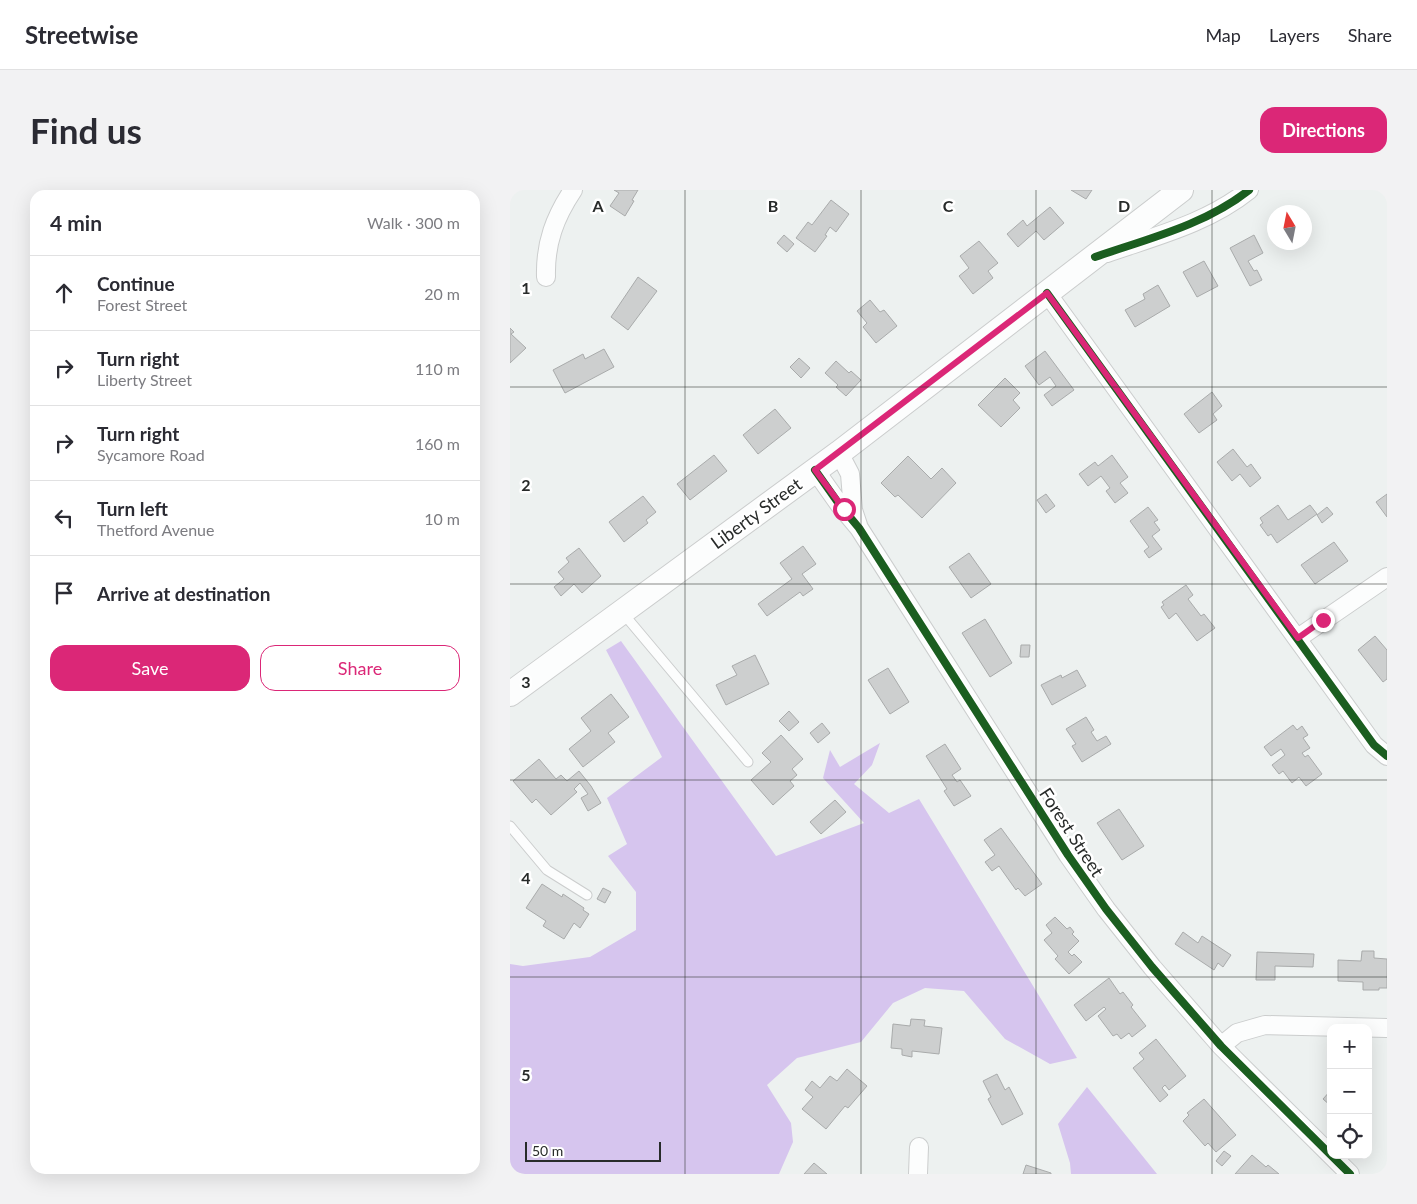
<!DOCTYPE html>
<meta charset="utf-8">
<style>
body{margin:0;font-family:Lato,sans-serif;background:#f2f2f3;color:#2b2b33}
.controls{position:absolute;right:15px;bottom:15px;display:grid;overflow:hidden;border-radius:10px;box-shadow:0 5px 20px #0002}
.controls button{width:45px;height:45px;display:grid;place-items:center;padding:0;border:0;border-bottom:1px solid #e1e1e2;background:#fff;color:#2b2b33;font:25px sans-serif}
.compass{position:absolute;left:757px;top:15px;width:45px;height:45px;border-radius:50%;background:#fff;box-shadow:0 5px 20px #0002;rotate:350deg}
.scale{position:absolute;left:15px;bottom:12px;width:136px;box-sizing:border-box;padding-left:5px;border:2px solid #282b2a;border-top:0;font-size:14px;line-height:18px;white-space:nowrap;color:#282b2a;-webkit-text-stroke:4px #fff;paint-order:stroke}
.stop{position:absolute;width:15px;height:15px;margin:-11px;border:4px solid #db2777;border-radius:50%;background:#fff}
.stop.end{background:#db2777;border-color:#fff;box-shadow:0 1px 5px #0008}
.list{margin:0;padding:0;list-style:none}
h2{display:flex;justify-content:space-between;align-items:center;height:65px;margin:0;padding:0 20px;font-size:21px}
h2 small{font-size:16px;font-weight:400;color:#7c7c81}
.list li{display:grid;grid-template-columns:32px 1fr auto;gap:15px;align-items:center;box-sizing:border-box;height:75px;padding:0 20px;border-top:1px solid #e1e1e2}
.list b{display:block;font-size:19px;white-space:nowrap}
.list p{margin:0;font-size:16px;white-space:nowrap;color:#7c7c81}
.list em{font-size:16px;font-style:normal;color:#7c7c81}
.actions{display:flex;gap:10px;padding:15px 20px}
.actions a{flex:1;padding:11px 0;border:1px solid #db2777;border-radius:15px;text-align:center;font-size:18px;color:#db2777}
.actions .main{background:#db2777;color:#fff}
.icon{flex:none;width:28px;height:28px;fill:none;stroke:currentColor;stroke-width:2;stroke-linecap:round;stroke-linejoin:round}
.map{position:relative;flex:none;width:877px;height:984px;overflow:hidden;border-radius:15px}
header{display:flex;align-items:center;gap:30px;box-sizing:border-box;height:70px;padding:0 25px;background:#fff;border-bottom:1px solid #e1e1e2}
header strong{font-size:24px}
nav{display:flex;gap:28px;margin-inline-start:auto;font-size:18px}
.intro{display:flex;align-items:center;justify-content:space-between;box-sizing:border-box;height:120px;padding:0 30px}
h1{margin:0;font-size:35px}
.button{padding:12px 22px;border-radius:15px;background:#db2777;color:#fff;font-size:18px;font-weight:700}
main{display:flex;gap:30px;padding:0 30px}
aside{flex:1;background:#fff;border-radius:15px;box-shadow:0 5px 20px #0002}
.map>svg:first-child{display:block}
.forest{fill:#d6c5ee}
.building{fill:#cdcfcf;stroke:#a9abab}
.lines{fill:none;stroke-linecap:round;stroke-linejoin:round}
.lane-casing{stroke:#cbcdcd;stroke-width:11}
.street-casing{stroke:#cbcdcd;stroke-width:20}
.secondary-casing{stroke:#cbcdcd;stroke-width:26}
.lane{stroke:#fcfdfd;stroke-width:9}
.street{stroke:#fcfdfd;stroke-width:18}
.secondary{stroke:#fcfdfd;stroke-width:24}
.cycleway-casing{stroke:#fff;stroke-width:11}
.cycleway{stroke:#1b5e20;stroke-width:8}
.route{stroke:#db2777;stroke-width:6}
.grid{fill:none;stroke:#282b2a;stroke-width:1;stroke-opacity:0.55}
.labels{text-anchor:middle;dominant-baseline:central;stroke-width:5;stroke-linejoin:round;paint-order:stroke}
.street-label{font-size:18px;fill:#282b2a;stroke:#fff}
.grid-label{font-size:16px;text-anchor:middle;font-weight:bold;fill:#282b2a;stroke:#fff;stroke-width:5;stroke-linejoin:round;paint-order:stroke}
</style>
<header>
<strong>Streetwise</strong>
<nav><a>Map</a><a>Layers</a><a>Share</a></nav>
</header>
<div class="intro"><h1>Find us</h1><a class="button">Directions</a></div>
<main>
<aside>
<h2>4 min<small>Walk · 300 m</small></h2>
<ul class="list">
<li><svg class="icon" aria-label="ahead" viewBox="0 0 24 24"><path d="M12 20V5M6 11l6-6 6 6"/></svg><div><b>Continue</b><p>Forest Street</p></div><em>20 m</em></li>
<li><svg class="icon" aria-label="right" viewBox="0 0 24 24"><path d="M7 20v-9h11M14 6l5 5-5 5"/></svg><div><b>Turn right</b><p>Liberty Street</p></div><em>110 m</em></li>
<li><svg class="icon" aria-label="right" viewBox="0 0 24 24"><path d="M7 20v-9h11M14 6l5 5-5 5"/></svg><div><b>Turn right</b><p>Sycamore Road</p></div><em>160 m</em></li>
<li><svg class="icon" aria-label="left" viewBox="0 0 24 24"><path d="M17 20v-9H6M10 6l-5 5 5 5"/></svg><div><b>Turn left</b><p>Thetford Avenue</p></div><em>10 m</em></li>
<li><svg class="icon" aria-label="arrive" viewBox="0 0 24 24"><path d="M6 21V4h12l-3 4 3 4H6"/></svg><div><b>Arrive at destination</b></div></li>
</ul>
<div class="actions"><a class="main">Save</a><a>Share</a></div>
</aside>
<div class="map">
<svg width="877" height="984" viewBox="0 0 877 984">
<rect width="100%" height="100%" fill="#edf1f0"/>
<path class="forest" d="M111,451l155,215 88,-33 -41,-45 7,-28 10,17 40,-24 -8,22 -18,19 35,29 30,-14 158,259 -27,6 -45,-25 -41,-48 -39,-3 -32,15 -32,39 -64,16 -30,27 24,38 2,19 -14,32h-269v-210l13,2 67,-9 46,-27v-38l-28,-36 19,-12 -20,-46 55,-41 -56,-107z
M577,897l70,87h-86l-1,-11 -12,-39z"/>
<path class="building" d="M104,0h24l-6,10 2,1 -9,15 -15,-10 9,-13z
M561,0h21l-6,9z
M321,10l18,14 -13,18 -6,-5 -5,8 2,1 -12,16 -19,-14 12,-16 4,3z
M540,17l14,16 -20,17 -8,-9 -18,16 -11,-13 16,-14 4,6z
M274,45l10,9 -7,8 -10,-9z
M744,45l9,18 -15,8 6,10 3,-1 5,10 -12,6 -20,-38z
M469,51l19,22 -10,8 5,7 -20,16 -14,-18 10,-8 -9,-12z
M694,71l14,25 -21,11 -14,-25z
M128,87l19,14 -29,39 -17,-13z
M648,95l12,21 -35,21 -10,-17 20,-11 -2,-5z
M360,110l10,12 4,-2 13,16 -21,17 -13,-16 4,-4 -10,-12z
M0,138l4,4 -3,2 15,14 -16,15z
M94,159l10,18 -49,26 -12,-23 30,-16 2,5z
M535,161l29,39 -22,16 -8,-11 12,-9 -6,-9 -11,8 -14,-19z
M289,168l11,10 -9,10 -11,-11z
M326,171l13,12 2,-2 10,9 -15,16 -10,-9 2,-2 -13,-12z
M495,188l15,15 -7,7 7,8 -19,19 -23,-22z
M702,202l10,14 -9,8 4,6 -18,13 -15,-19z
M265,219l16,19 -33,26 -15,-19z
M723,259l14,18 4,-3 10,14 -11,9 -10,-13 -8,7 -15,-19z
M204,265l13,16 -37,29 -13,-16z
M602,265l16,22 -8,6 8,10 -13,10 -9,-12 4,-3 -9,-12 -13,10 -9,-12 16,-12 3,4z
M398,266l23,23 11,-11 14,15 -34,35 -24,-23 -3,2 -14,-14z
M536,304l9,12 -9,7 -9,-13z
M877,304v23l-11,-15z
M133,306l13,16 -10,8 2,3 -24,19 -15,-20z
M768,315l10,15 22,-15 7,9 -40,29 -6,-9 -3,2 -8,-11 3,-2 -3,-5z
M638,317l10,13 -4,2 6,8 -8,6 10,13 -13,9 -5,-7 5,-4 -19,-26z
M817,317l6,7 -11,9 -5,-8z
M824,352l14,19 -33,23 -14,-19z
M293,356l13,18 -14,10 11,15 -10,7 -3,-4 -33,24 -9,-12 34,-25 -12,-16z
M69,358l22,28 -19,17 -8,-9 -13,12 -7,-9 10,-8 -6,-7 11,-10 -3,-4z
M459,363l22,31 -20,14 -22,-31z
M676,395l7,10 -5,4 13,17 3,-2 11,14 -18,13 -21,-28 -7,6 -8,-12 3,-2 -2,-3z
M475,429l27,44 -22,14 -28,-44z
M865,446l12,14v29l-4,3 -25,-32z
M511,455h9l-1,12h-9z
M245,465l14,29 -43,21 -10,-20 21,-10 -5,-9z
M378,478l21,34 -19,12 -22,-34z
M567,480l9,16 -34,19 -11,-20 20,-10 1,3z
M101,504l18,23 -21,16 7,9 -32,25 -14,-18 22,-18 -10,-13z
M279,521l10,11 -10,9 -10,-10z
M576,527l8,13 -3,2 6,9 9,-5 5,8 -29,18 -10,-16 4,-2 -10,-15z
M312,533l8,10 -12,10 -8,-10z
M783,535l4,5 5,-4 6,9 -5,3 7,10 -8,5 3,4 3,-2 14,19 -16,12 -7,-9 -7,6 -9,-12 -4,3 -7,-9 13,-10 -4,-6 -10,7 -7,-9z
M271,545l22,24 -11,10 5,6 -7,6 4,5 -21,19 -22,-25 20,-18 -9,-9z
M435,554l16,25 -9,6 5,7 3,-2 11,16 -17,10 -10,-15 3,-2 -21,-33z
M29,569l17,20 5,-4 6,6 12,-10 12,15 10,17 -13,8 -7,-13 7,-4 -8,-11 -6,6 3,3 -26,23 -15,-16 -4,4 -19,-22z
M325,610l11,12 -25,22 -11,-12z
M609,619l25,37 -22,14 -25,-37z
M491,638l41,56 -17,12 -7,-8 -2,2 -17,-24 -7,5 -7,-9 10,-7 -11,-15z
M32,694l20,13 1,-3 21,14 -1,2 6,4 -9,14 -6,-5 -10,16 -21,-13 3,-5 -20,-13z
M93,698l8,4 -6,11 -8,-4z
M545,727l12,12 3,-2 4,5 -2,2 7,7 -11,11 4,4 2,-2 8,8 -13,12 -14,-15 3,-3 -14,-16 8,-7 -6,-8z
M673,742l15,11 4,-7 29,19 -8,12 -5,-4 -4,7 -39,-26z
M852,761h12v7l13,1v29h-8v2h-16v-8l-25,-1v-21l23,1z
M747,762l57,2 -1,13 -38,-1v14h-19z
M599,788l11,16 3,-2 10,13 -2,2 15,19 -14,11 -3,-4 -8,6 -4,-5 -4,2 -15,-20 8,-7 -2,-2 -18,14 -12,-16z
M401,829l14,1 -1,6 18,2 -3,26 -27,-3v6l-10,-2v-6l-11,-1 2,-24 17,2z
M646,849l30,37 -17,14 -4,-5 -3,3 6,7 -8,7 -27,-34 11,-9 -5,-6z
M337,879l20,17 -19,22 -3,-2 -19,23 -24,-20 11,-12 -8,-7 7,-9 8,7 10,-12 7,5z
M487,884l8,16 4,-3 14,27 -21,11 -14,-26 3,-2 -8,-16z
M821,900v16l-8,-7z
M694,909l32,36 -20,17 -8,-9 -3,3 -22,-25 6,-6 -2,-2z
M714,961l7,5 -9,10 -6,-5z
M742,965l14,12 2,-2 11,9h-44z
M304,973l13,11h-23z
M516,975l25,8v1h-28z"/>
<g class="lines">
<defs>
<path id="lane" d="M112,422l126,150
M0,636l37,44 40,25"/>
<path id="street" d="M597,63c49,-17 101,-30 142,-63
M36,87c-1,-34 9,-60 27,-87
M537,103l327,452 13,11
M329,263l11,21 3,36 5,15
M305,280l24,34 20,24 209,327 38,54 46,58 69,79 129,128
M788,448l89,-61
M711,856l16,-13 28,-8 122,3
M408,984l1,-27"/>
<path id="secondary" d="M0,504l329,-241 342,-263"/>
</defs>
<use href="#lane" class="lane-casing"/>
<use href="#street" class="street-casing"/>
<use href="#secondary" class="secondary-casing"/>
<use href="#lane" class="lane"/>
<use href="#street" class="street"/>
<use href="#secondary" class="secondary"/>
<defs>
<path id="cycleway" d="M585,67c52,-18 110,-32 154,-67
M537,103l327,452 13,11
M305,280l24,34 20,24 209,327 38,54 46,58 69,79 129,128"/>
</defs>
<use href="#cycleway" class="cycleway-casing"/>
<use href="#cycleway" class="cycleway"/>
</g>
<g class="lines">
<path class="route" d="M334,319l-29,-39 232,-177 251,345 25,-18"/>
</g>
<path class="grid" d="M175,0v984M351,0v984M526,0v984M702,0v984M0,197h877M0,394h877M0,590h877M0,787h877"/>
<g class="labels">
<g class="street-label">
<text transform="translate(246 323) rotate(-36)">Liberty Street</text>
<text transform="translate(562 642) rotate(57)">Forest Street</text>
</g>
</g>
<g class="grid-label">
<text x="88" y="22">A</text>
<text x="263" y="22">B</text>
<text x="438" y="22">C</text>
<text x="614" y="22">D</text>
<text x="16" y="104">1</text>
<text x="16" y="301">2</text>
<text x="16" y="498">3</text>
<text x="16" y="694">4</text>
<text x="16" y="891">5</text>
</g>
</svg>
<div class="controls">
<button>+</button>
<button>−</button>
<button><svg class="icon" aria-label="locate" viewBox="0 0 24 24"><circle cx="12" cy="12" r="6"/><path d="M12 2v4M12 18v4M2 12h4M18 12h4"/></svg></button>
</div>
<svg class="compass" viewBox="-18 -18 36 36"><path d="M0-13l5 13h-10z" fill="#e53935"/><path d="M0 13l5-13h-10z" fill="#7c7c81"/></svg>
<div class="scale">50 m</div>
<div class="stop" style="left:334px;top:319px"></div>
<div class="stop end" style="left:813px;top:430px"></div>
</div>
</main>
